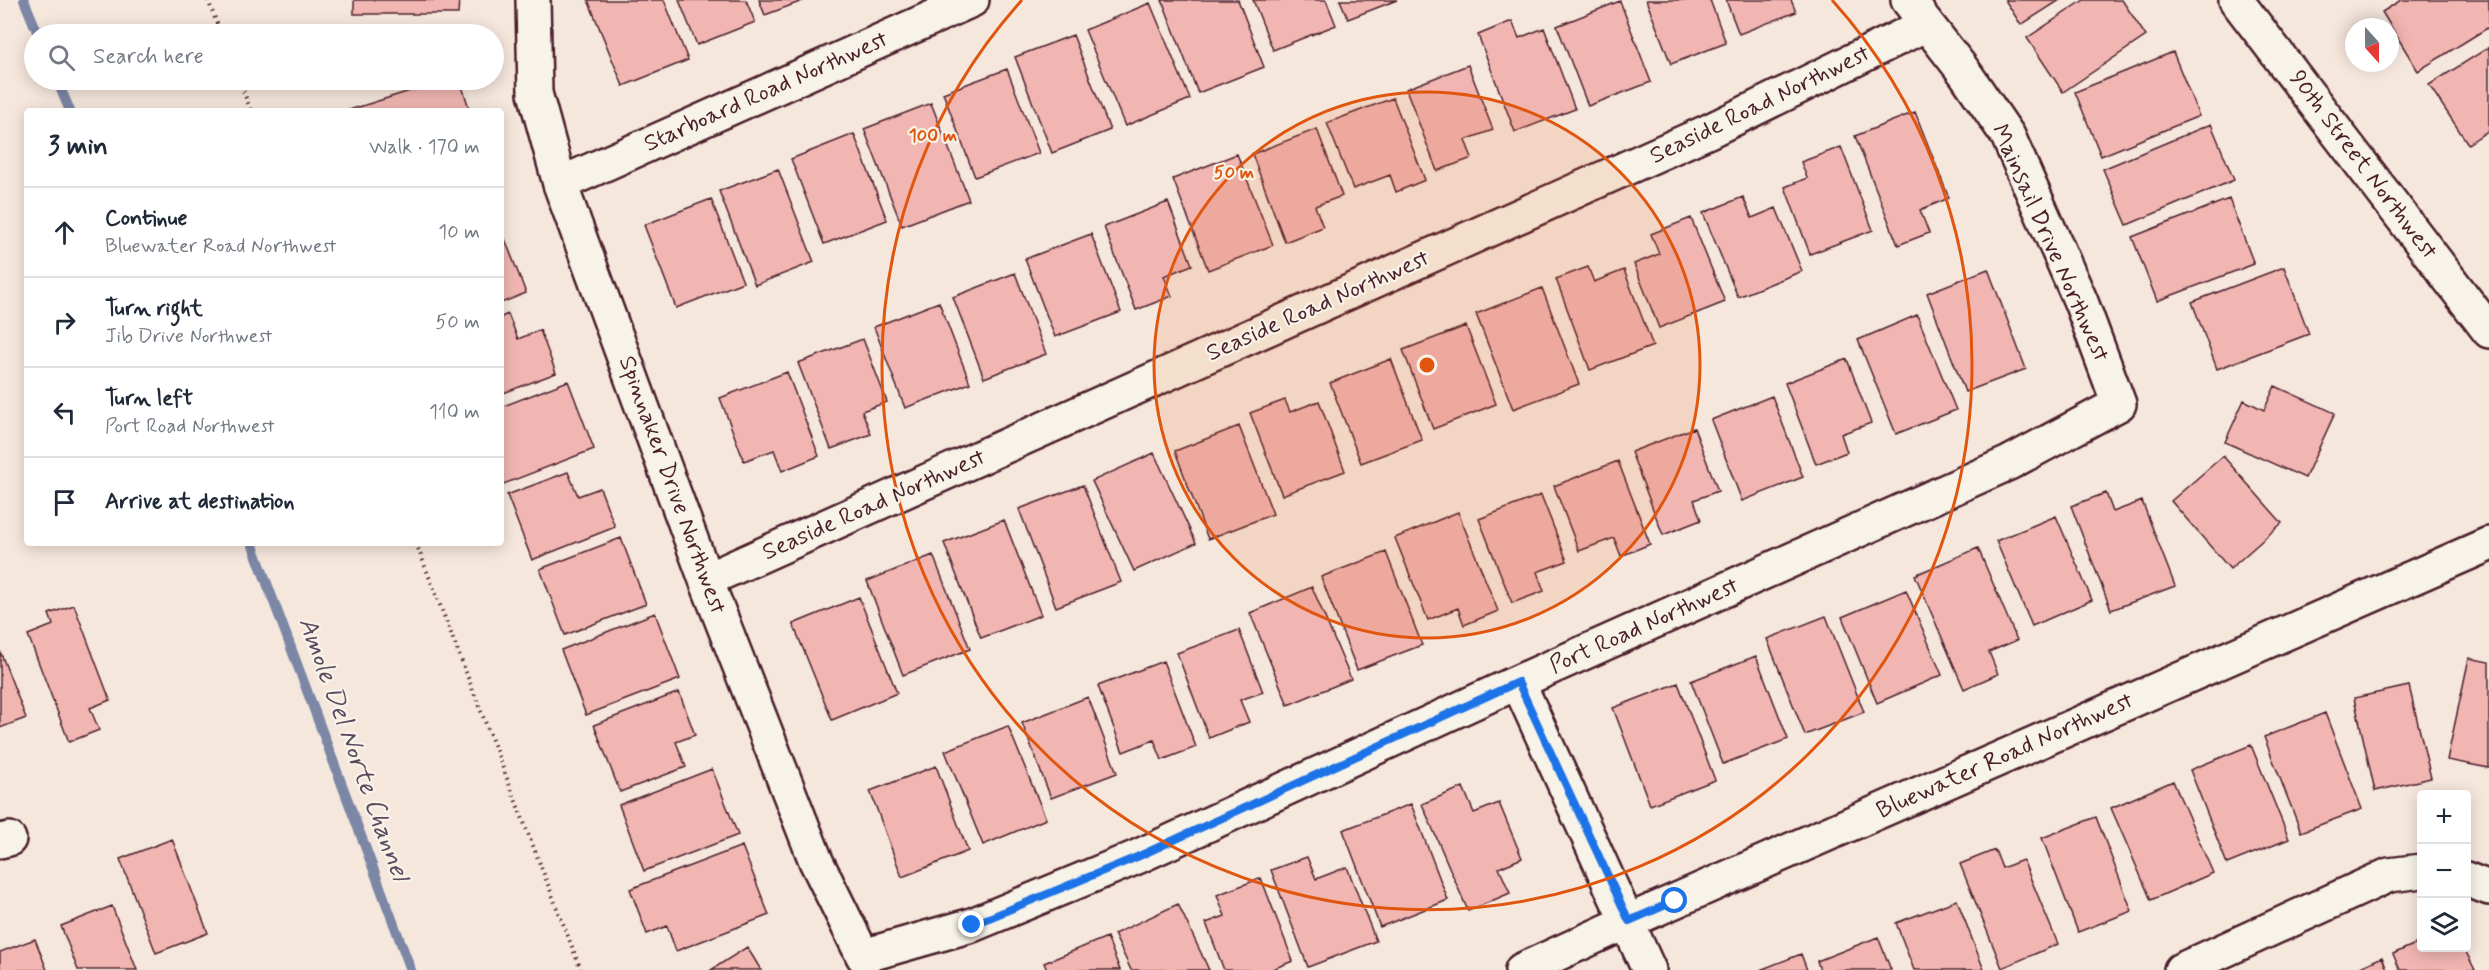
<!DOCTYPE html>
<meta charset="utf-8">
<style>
body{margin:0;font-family:Mynerve,sans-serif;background:#f2f2f3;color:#1f2937}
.controls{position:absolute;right:18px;bottom:18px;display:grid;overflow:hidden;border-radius:6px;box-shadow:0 3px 15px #0003}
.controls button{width:54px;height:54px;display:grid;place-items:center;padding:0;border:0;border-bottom:2px solid #e0e1e3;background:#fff;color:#1f2937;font:30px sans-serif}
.compass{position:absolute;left:2345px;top:18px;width:54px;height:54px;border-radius:50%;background:#fff;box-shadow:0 3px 15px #0003;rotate:159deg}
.stop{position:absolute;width:18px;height:18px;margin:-14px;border:4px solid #1a73e8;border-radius:50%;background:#fff}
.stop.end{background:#1a73e8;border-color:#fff;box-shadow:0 2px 6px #0008}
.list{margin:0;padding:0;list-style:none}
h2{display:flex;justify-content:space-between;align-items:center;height:78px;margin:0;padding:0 24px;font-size:26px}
h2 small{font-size:20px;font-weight:400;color:#747a83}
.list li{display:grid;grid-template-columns:39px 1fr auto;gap:18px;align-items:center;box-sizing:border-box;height:90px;padding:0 24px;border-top:2px solid #e0e1e3}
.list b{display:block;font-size:22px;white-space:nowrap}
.list p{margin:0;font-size:20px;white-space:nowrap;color:#747a83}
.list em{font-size:20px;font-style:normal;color:#747a83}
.icon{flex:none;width:33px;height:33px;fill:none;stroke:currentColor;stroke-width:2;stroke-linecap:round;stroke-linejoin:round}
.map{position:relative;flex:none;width:2489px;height:970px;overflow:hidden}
.search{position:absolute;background:#fff;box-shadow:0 3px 15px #0003;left:24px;top:24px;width:480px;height:66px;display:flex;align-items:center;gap:15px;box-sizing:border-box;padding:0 21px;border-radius:33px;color:#747a83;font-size:22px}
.panel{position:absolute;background:#fff;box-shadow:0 3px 15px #0003;left:24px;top:108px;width:480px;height:438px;border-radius:6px}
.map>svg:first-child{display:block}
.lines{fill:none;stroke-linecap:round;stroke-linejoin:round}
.stream{stroke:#7b87a6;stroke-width:10}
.building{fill:#f1b6b2;stroke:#4a1f2b;stroke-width:1.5}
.street-casing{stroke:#4a1f2b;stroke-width:38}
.secondary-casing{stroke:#4a1f2b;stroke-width:38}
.path{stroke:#4a1f2b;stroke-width:4;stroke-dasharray:1.5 4.5;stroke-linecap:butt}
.street{stroke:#f7f3e8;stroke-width:33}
.secondary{stroke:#f7f3e8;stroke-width:33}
.route{stroke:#1a73e8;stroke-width:8}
.ring{fill:none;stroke:#e0560e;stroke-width:3}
.labels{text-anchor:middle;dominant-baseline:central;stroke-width:4.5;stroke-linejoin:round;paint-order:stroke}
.street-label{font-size:24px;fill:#4a1f2b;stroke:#f7f3e8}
.water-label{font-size:26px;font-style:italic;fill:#5e4a5e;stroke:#f7f3e8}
.centre{fill:#e0560e;stroke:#f7f3e8;stroke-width:3}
.ring-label{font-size:18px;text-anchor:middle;font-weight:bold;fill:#e0560e;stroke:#f7f3e8;stroke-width:4.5;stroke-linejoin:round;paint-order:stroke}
</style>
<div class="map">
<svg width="2489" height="970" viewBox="0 0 2489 970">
<rect width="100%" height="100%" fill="#f6e7dd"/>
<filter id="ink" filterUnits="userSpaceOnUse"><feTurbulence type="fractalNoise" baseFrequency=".0167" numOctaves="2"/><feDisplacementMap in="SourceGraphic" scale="12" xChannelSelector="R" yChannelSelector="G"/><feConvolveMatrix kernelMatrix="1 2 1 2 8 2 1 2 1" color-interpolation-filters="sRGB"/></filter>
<g filter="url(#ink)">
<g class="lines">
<path class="stream" d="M24,0l14,34
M57,80l13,31
M252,543l159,427"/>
</g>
<path class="building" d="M354,0h105l-1,14h-104z
M588,0h76l24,60 -65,26z
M679,0h67l9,22 -58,23z
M759,0h46l-40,15z
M1162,0h76l26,67 -66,26z
M1253,0h73l10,25 -63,25z
M1340,0h57l-49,19z
M1646,0h64l16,43 -55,21z
M1726,0h65l5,12 -57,22z
M2005,0h55l-39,25z
M2084,0h38l24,36 -83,56 -36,-54z
M2401,0h88v27l-71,44 -36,-59z
M1620,1l31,81 -63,24 -31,-80z
M1150,3l40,96 -65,27 -40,-96z
M1512,21l7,17 25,-10 31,81 -60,23 -37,-97z
M1073,35l37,95 -58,23 -37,-96z
M2489,47v83l-21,14 -39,-59z
M2173,52l26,64 -98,40 -26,-64z
M1468,65l25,65 -28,10 7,18 -35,13 -31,-82z
M1007,69l32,84 -64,24 -32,-84z
M445,80h15l10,31h-124z
M1393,98l32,82 -29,12 -6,-17 -37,14 -26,-66z
M931,103l38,97 -67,26 -38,-97z
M1915,112l34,86 -29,12 9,23 -31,12 -43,-109z
M2211,124l23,56 -107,45 -24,-56z
M1317,129l25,67 -27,10 8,21 -38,15 -33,-88z
M854,134l33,86 -63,24 -33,-85z
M1841,147l32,83 -63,24 -25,-67 22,-9 -6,-16z
M1237,154l36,91 -65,25 -35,-91z
M778,169l36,93 -59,23 -36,-94z
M1743,197l9,21 24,-10 26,63 -64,26 -35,-84z
M711,199l32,83 -67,26 -32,-83z
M2229,199l25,65 -97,37 -25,-64z
M1168,202l24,63 -28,11 8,20 -36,14 -32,-83z
M1691,218l34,84 -66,26 -25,-64 25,-10 -8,-20z
M501,229l25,64 -25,10z
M1091,234l30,78 -66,25 -30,-78z
M1588,267l6,15 30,-12 29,76 -63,24 -34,-91z
M2284,267l25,67 -92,35 -25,-67z
M1988,269l38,100 -61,23 -38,-99z
M1015,273l31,81 -62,24 -31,-81z
M1542,288l37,96 -66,25 -37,-95z
M939,302l31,81 -65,25 -31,-81z
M508,314l10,25 22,-9 16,43 -55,21v-77z
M1917,315l39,95 -60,24 -38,-94z
M1466,326l30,78 -63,25 -30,-79z
M863,339l24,63 -25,9 9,23 -40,15 -33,-86z
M1391,359l31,81 -61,23 -31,-80z
M1847,359l24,64 -30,11 6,18 -31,12 -31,-81z
M787,372l32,84 -37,15 -8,-21 -30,11 -24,-63z
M568,381l26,68 -93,36v-78z
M2275,386l60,27 -30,65 -80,-36 19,-42 20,10z
M1772,396l31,81 -61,24 -31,-81z
M1285,400l5,12 29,-11 26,70 -63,24 -32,-82z
M1239,426l34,88 -65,25 -33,-88z
M1694,428l24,63 -24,9 7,20 -38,15 -32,-83z
M1154,453l42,90 -62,28 -42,-90z
M2223,456l59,67 -52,46 -59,-68z
M1618,461l32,83 -29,12 -7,-18 -35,13 -25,-65z
M568,472l10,24 22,-8 15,39 -83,33 -25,-65z
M1083,485l38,97 -65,25 -37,-98z
M2106,493l7,19 29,-11 33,85 -64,24 -40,-104z
M1541,495l26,66 -30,11 7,19 -32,12 -33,-84z
M1458,512l40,99 -34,14 -6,-17 -30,12 -33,-82z
M2056,516l36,84 -60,26 -36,-85z
M1004,520l37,95 -60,23 -37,-95z
M621,538l25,66 -81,31 -25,-66z
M1978,548l39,92 -28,12 9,22 -34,15 -49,-114z
M1386,552l36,93 -65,25 -36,-93z
M933,555l37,94 -67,26 -36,-94z
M1312,587l39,92 -63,26 -38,-92z
M1906,590l36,85 -65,28 -35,-86z
M859,597l38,96 -65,27 -39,-96z
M74,605l36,95 -20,8 9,22 -30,12 -41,-107 25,-10 -4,-11z
M655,613l25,66 -94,36 -25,-65z
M1826,616l38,96 -59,23 -38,-96z
M1239,630l24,62 -23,8 9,22 -40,16 -32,-85z
M0,651l26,67 -26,10z
M1756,656l32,83 -65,25 -32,-83z
M2469,658l20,4v106l-42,-8z
M1163,661l33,86 -34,13 -8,-20 -31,12 -25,-66z
M1678,683l37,97 -65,25 -37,-97z
M2409,686l22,92 -56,13 -21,-93z
M679,692l16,43 -19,7 10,25 -66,25 -26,-67z
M1088,697l29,76 -66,25 -29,-75z
M2325,713l37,96 -61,23 -37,-95z
M1008,726l38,93 -63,26 -38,-94z
M2251,745l38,94 -62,25 -37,-94z
M936,766l32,85 -66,26 -32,-86z
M712,769l26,66 -94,36 -25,-66z
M2173,781l40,92 -62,27 -40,-92z
M1463,787l11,26 25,-10 23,55 -23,10 11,25 -42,18 -46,-107z
M1411,804l37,96 -68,27 -37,-97z
M2096,817l36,94 -54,21 -36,-94z
M172,839l36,94 -52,20 -36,-94z
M742,846l27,69 -93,36 -9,-25 -20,8 -17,-45z
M1995,850l7,18 21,-8 35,84 -56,24 -42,-104z
M1307,857l9,22 31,-12 29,74 -68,26 -37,-97z
M1261,878l32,83 -23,9h-46l-18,-47 19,-7 -8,-21z
M1957,900l27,70h-70l-18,-47z
M1178,904l31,66h-78l-17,-36z
M112,906l25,64h-59l-17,-44z
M1107,937l13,33h-73l-3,-7z
M1878,937l13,33h-71l-3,-9z
M35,939l12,31h-47v-18z
M2422,941v7h42l11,22h-75l-7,-16z
M747,947l14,23h-50z
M1801,954l6,16h-47z
M2382,957l5,13h-33z"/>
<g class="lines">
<defs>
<path id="street" d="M533,0l2,93 25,91 146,396 110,281 47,95 109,-31 165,-68 381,-175 491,-219 110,-59 -38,-102 -73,-166 -43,-63 -57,-73
M560,184l412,-184
M706,580l1003,-449 216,-106
M1518,682l131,288
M0,841l9,-2
M2466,879l23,9
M2181,970l208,-95 33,-4"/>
<path id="secondary" d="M2236,0l253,331
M1522,970l107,-49 860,-377"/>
</defs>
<use href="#street" class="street-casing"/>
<use href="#secondary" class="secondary-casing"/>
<path class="path" d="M208,0l13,34
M239,80l12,31
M416,543l165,427"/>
<use href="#street" class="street"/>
<use href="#secondary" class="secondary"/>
</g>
</g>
<g class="lines" filter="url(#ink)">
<path class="route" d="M972,925l165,-68 381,-175 111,239 46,-20"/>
</g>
<circle cx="1427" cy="365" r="273" fill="#e0560e" fill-opacity=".12"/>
<g class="ring">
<circle cx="1427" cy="365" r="273"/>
<path d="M1832 0A545 545 0 1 1 1022 0"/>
</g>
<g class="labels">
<g class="street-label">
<text transform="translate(766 92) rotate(-24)">Starboard Road Northwest</text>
<text transform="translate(1760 105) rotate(-26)">Seaside Road Northwest</text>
<text transform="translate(2363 165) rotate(53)">90th Street Northwest</text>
<text transform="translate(2050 243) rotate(66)">Mainsail Drive Northwest</text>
<text transform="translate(1318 306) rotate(-24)">Seaside Road Northwest</text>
<text transform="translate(672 485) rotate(70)">Spinnaker Drive Northwest</text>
<text transform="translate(874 505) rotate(-24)">Seaside Road Northwest</text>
<text transform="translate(1644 626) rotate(-24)">Port Road Northwest</text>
<text transform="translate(2005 756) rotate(-24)">Bluewater Road Northwest</text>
</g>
<g class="water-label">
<text transform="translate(353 749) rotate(70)">Amole Del Norte Channel</text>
</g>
</g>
<circle cx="1427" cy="365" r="9" class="centre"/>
<g class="ring-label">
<text x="933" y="141">100 m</text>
<text x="1234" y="178">50 m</text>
</g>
</svg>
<div class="controls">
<button>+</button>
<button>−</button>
<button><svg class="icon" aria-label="layers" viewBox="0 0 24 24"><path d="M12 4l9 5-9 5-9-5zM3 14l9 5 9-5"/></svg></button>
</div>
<svg class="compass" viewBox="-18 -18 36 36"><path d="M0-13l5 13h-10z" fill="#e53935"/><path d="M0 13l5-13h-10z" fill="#747a83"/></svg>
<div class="stop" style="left:1675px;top:901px"></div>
<div class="stop end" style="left:972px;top:925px"></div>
<div class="search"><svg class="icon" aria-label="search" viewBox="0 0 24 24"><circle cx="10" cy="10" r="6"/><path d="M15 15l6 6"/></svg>Search here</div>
<section class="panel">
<h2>3 min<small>Walk · 170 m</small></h2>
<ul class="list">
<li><svg class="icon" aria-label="ahead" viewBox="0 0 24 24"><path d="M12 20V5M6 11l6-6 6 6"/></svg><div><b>Continue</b><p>Bluewater Road Northwest</p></div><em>10 m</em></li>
<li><svg class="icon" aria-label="right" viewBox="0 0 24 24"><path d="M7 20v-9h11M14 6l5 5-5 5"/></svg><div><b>Turn right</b><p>Jib Drive Northwest</p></div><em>50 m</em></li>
<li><svg class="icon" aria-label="left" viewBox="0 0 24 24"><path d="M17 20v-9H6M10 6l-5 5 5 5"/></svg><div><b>Turn left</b><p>Port Road Northwest</p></div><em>110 m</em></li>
<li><svg class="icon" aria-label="arrive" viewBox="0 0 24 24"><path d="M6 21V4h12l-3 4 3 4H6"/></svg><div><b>Arrive at destination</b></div></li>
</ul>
</section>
</div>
